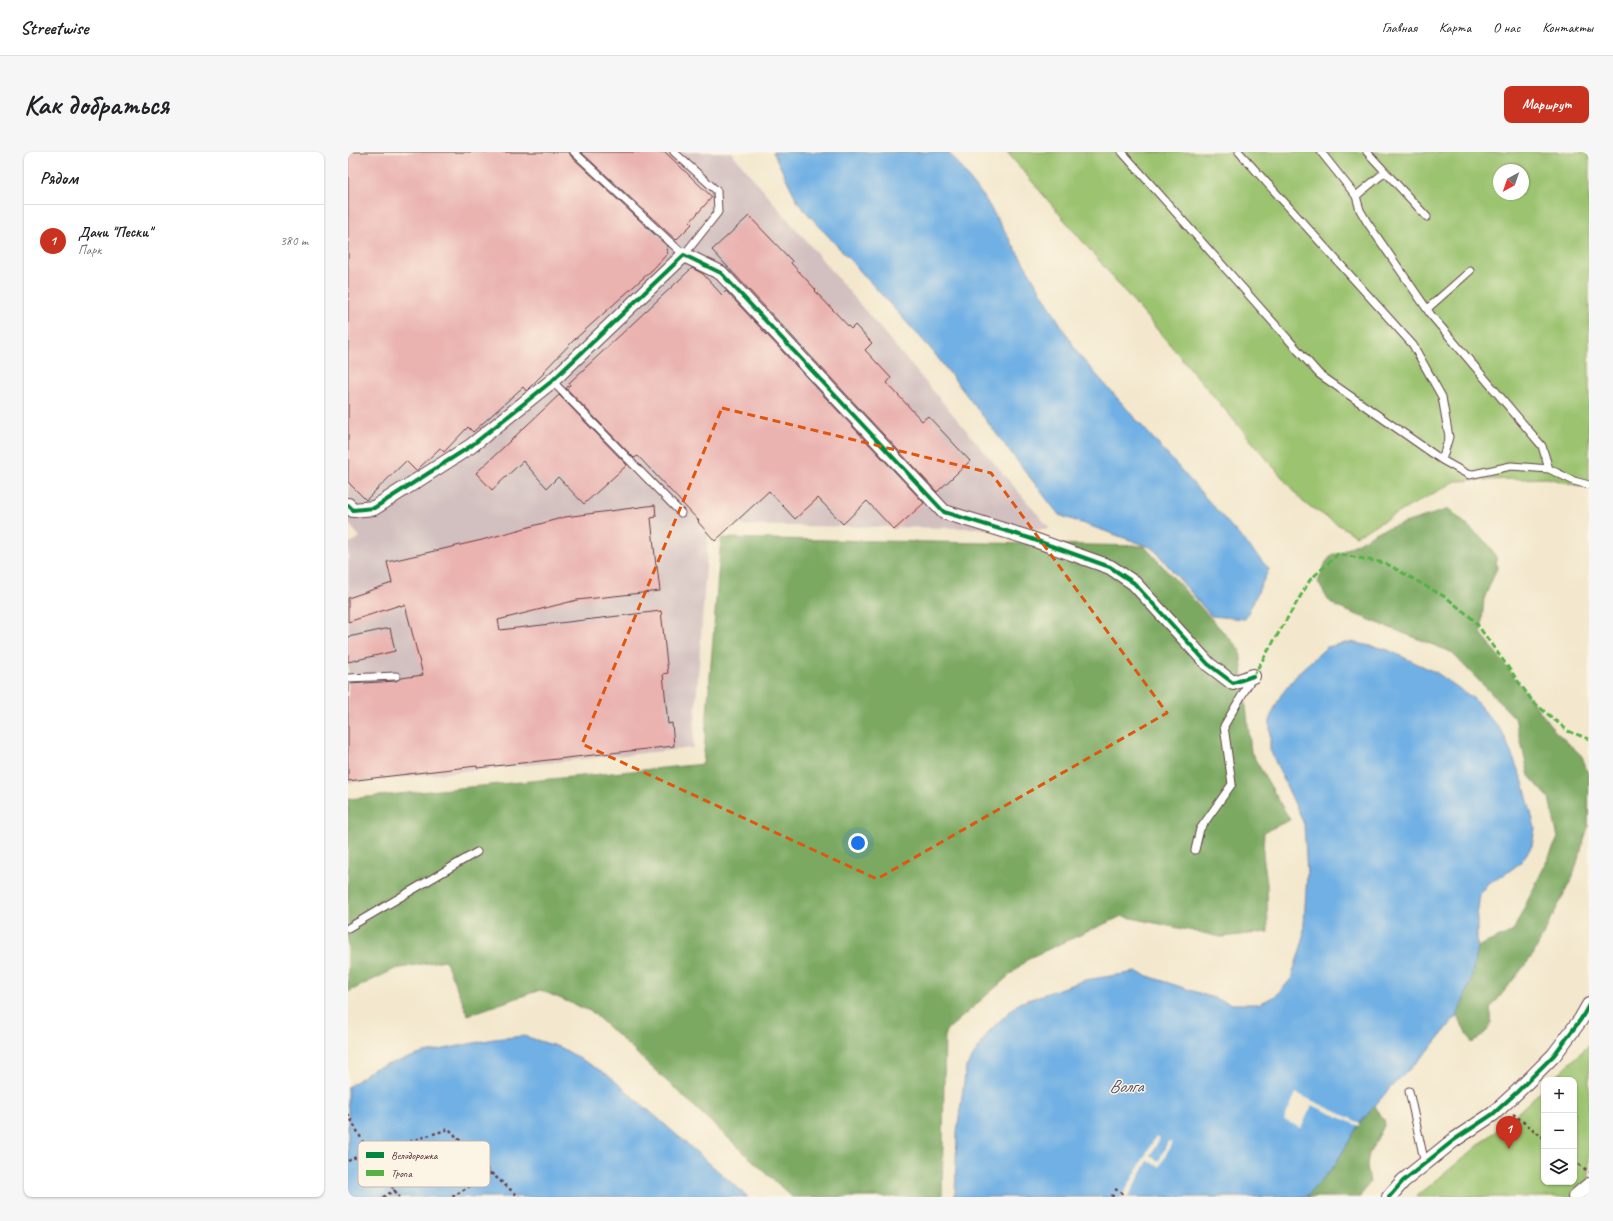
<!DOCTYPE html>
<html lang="ru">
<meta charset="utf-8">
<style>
body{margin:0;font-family:Caveat,sans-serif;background:#f6f6f6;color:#202124}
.controls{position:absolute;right:12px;bottom:12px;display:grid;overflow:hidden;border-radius:8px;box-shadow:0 1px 3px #0004}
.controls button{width:36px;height:36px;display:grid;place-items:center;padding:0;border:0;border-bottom:1px solid #e0e0e0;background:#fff;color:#202124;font:20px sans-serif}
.compass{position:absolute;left:1145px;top:12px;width:36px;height:36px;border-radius:50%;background:#fff;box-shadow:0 1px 3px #0004;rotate:220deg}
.you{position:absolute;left:510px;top:691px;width:14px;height:14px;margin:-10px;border:3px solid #fff;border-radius:50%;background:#1a73e8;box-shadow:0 0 0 6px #1a73e833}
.badge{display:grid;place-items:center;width:26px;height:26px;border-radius:50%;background:#c8321e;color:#fff;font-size:13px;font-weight:700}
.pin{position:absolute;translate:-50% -33px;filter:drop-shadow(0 1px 2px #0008)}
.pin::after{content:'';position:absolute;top:21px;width:14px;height:12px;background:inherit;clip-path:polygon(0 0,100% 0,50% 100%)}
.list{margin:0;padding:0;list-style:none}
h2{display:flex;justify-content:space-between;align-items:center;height:52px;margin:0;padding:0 16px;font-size:17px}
h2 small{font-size:13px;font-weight:400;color:#757577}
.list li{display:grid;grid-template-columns:26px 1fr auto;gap:12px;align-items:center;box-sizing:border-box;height:72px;padding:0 16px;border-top:1px solid #e0e0e0}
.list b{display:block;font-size:15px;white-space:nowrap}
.list p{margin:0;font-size:13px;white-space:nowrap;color:#757577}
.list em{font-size:13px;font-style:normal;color:#757577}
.icon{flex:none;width:22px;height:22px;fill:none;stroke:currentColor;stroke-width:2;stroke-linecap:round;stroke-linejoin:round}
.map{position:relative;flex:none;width:1241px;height:1045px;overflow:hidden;border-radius:8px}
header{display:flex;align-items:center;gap:24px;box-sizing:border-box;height:56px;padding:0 20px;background:#fff;border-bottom:1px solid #e0e0e0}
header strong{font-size:19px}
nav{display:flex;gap:22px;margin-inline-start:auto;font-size:14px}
.intro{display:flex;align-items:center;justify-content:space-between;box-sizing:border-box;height:96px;padding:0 24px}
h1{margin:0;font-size:28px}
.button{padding:10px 18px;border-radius:8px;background:#c8321e;color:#fff;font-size:14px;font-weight:700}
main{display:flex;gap:24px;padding:0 24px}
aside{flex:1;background:#fff;border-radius:8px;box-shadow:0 1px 3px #0004}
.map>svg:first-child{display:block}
.industrial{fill:#d2bfbf}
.green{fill:#9bc36f;stroke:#72714d;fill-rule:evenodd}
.forest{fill:#7ca962;stroke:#636446}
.water{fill:#71b0e4;stroke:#5e6888}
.pier{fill:#f3e8cd}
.building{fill:#eab3b0}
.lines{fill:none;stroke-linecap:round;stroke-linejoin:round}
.lane-casing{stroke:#633d43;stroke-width:9}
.street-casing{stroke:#633d43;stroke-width:16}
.path{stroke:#633d43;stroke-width:2.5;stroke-dasharray:3 3;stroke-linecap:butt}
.lane{stroke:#fff;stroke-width:7}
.street{stroke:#fff;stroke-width:14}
.quiet{stroke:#57b146;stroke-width:3;stroke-dasharray:6 3;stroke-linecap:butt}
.cycleway-casing{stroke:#fcf5e5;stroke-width:6}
.cycleway{stroke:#00873e;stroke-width:4}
.marked{fill:none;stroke:#e0560e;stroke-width:3;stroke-dasharray:8 5;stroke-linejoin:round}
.labels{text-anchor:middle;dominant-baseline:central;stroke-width:3;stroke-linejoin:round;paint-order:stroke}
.water-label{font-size:18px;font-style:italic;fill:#58526c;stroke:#fcf5e5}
.key{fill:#fcf5e5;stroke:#c7b5ad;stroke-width:1}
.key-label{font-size:11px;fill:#4a1f2b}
</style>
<header>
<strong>Streetwise</strong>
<nav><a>Главная</a><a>Карта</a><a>О нас</a><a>Контакты</a></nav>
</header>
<div class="intro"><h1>Как добраться</h1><a class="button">Маршрут</a></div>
<main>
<aside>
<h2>Рядом<small></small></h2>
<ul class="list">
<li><span class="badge">1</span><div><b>Дачи &quot;Пески&quot;</b><p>Парк</p></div><em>380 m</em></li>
</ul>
</aside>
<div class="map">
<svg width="1241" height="1045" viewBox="0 0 1241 1045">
<rect width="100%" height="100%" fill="#fcf5e5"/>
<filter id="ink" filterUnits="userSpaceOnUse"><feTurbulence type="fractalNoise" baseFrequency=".025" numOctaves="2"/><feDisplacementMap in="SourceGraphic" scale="8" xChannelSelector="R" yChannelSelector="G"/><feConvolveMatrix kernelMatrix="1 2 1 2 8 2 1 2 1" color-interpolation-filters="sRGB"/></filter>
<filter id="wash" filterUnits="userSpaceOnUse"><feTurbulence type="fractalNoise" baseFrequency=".012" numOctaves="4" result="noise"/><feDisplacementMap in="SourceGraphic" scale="16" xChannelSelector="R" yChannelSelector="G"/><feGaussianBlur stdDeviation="0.9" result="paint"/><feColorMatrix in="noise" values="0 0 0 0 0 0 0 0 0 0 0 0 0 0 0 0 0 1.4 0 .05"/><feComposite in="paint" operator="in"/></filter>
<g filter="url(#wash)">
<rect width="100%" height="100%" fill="#f3e8cd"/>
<path class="industrial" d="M0,0h383l319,377 -341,-4 -16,223 -345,35v-239l12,-7 -12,-14z"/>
<path class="green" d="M659,0h582v336l-42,-10 -91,3 -100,55 -53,-34zM1151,18h24v24h-24z
M1241,893v152h-173l98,-81 30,-28v94h30v-102h-22z"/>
<path class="forest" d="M1101,357l41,37 6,11 1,11 -13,31 -3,34 73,97 28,26 7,21 -1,50 -15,49 -40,79 -43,54c5,20 -4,23 -18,34l-15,-27 14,-35 6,-34 36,-16 45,-93 -9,-40 -20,-22 -14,-58 -64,-66 -114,-45 -9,-7 -10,-18 8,-20 7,-8h5l41,-23z
M373,386l423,8 96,104 11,102 39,68 -26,12 -1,22 4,30 1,48 -47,5 -99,-21 -93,42 -84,74 -3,165h-150l-200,-185 -52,-22 -72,25 -23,-55 -50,9 -47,23v-193l355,-35z
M1027,953l5,11 4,3 1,5 -16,30 -2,12 3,16 -10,15h-54l28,-31 26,-43z"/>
<path class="water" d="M425,0h175l36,45 95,158 190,214 -24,50 -34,-3 -58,-68 -94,-33 -128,-166 -132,-145z
M1003,490l35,7 51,24 37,26 29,34 20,49 12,46 -3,18 -12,17 -16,12 -16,8 -8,11 -3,22v31l-6,34 -14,35 -27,33 -40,39 -30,35 -26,43 -28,31h-351l2,-65 9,-65 24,-37 29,-27 66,-23 51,-8 96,32h27l18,-9 14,-16 12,-39 4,-66 -3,-50 -34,-74v-32l11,-23 20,-25 26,-23z
M176,884l38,12 46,27 140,122h-400v-110l25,-18 51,-16 70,-14z"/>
<path class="pier" d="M948,941l64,30 -1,3 -47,-21 -11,23 -17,-8z
M808,984l4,2 -10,18 9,5 9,-20 4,1 -12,25 -12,-6 -20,36h-6z"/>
<g id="blocks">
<path class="building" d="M0,0h221l2,4 97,91 -2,3 2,3 -16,17 -78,70 -31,32 1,1 -18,18 -3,-4 -50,45 -5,-5 -24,25 -4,-4 -24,23 -10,-10 -40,39 -18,-18z
M233,0h84l47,45 -22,25 2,2 -16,16z
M401,64l43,45 -1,2 25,27 -1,1 36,38 4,-4 17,18 -7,7 26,28 -4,5 35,38 6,-5 42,45 -33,31 -225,-242z
M344,116l11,6 19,21 4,-4 198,212 -30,27 -27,-29 -24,23 -25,-26 -23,21 -26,-28 -54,50 -17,-19 1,-1 -61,-65 -4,2 -68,-70 4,-3 -1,-2z
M211,243l68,70 -43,39 -26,-27 -11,11 -24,-27 -31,29 -16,-17z
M307,353l1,12 -5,1 5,48h1l3,25 -83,9 -79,20 2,10 161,-19 7,62 -5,1 5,50 4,-1 2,23 -197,22v-2l-129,15v-97l48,-3 5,-3 22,-3 -18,-70 -5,1v-1l-52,17v-24l44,-15 -5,-21 95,-22 83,-23z
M42,476l5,23 -47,11v-25z"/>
</g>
</g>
<g filter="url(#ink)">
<use href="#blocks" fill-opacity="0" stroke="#633d43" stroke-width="1"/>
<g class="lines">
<defs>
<path id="lane" d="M226,0l110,103 34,-43 -1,-21 -43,-39
M774,0l197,222 123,86 27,15 42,-9 38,3 25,12 15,4
M891,0l174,193 29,52 7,40 -7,23
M973,0l35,44 4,14 7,12 64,93 111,131 7,23
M1019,0l60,65
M1008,44l29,-24
M1079,157l43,-38
M204,229l129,132
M0,526l48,-2
M847,698l5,-21 32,-45 -8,-58 28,-48
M0,776l129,-76
M1061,939l16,73"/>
<path id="street" d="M0,353l5,5 21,-2 97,-62 81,-65 132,-126 37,18 223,239 85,26 81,29 24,16 74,81 25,19 20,-7
M1041,1045l14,-16 51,-41 39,-26 24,-22 37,-37 27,-36 8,-14
M1227,1045l14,-12"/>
</defs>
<use href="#lane" class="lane-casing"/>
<use href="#street" class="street-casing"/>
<path class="path" d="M0,962l20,37 31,46
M1165,962l31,24
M22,1002l79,-25 42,44 -39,24
M0,1009l20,-10
M1226,1009l15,11
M143,1021l28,24
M767,1037l9,5
M763,1043l3,2
M35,1045l12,-7"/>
<use href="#lane" class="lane"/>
<use href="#street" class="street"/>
<path class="quiet" d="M905,524l57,-96 28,-26 47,9 62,35 27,22 59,82 35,29 21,8"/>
<defs>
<path id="cycleway" d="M0,353l5,5 21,-2 97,-62 81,-65 132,-126 37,18 223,239 85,26 81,29 24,16 74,81 25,19 20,-7
M1041,1045l14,-16 51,-41 39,-26 24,-22 37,-37 27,-36 8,-14"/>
</defs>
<use href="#cycleway" class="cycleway-casing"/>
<use href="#cycleway" class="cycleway"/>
</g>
</g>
<path class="marked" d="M374,256l269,65 176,240 -290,166 -295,-135z"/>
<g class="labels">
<g class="water-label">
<text x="778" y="934">Волга</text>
</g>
</g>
<rect x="10" y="989" width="132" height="46" rx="6" class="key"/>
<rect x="18" y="1000" width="18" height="6" fill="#00873e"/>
<rect x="18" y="1018" width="18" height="6" fill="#57b146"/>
<g class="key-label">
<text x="43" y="1007">Велодорожка</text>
<text x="43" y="1025">Тропа</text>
</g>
</svg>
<div class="controls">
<button>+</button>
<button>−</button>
<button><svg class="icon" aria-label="layers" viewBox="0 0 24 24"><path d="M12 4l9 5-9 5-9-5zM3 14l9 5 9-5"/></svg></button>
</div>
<svg class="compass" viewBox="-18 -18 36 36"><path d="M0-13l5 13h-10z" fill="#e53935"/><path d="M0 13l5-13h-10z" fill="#757577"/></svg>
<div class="you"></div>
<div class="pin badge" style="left:1161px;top:997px">1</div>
</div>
</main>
